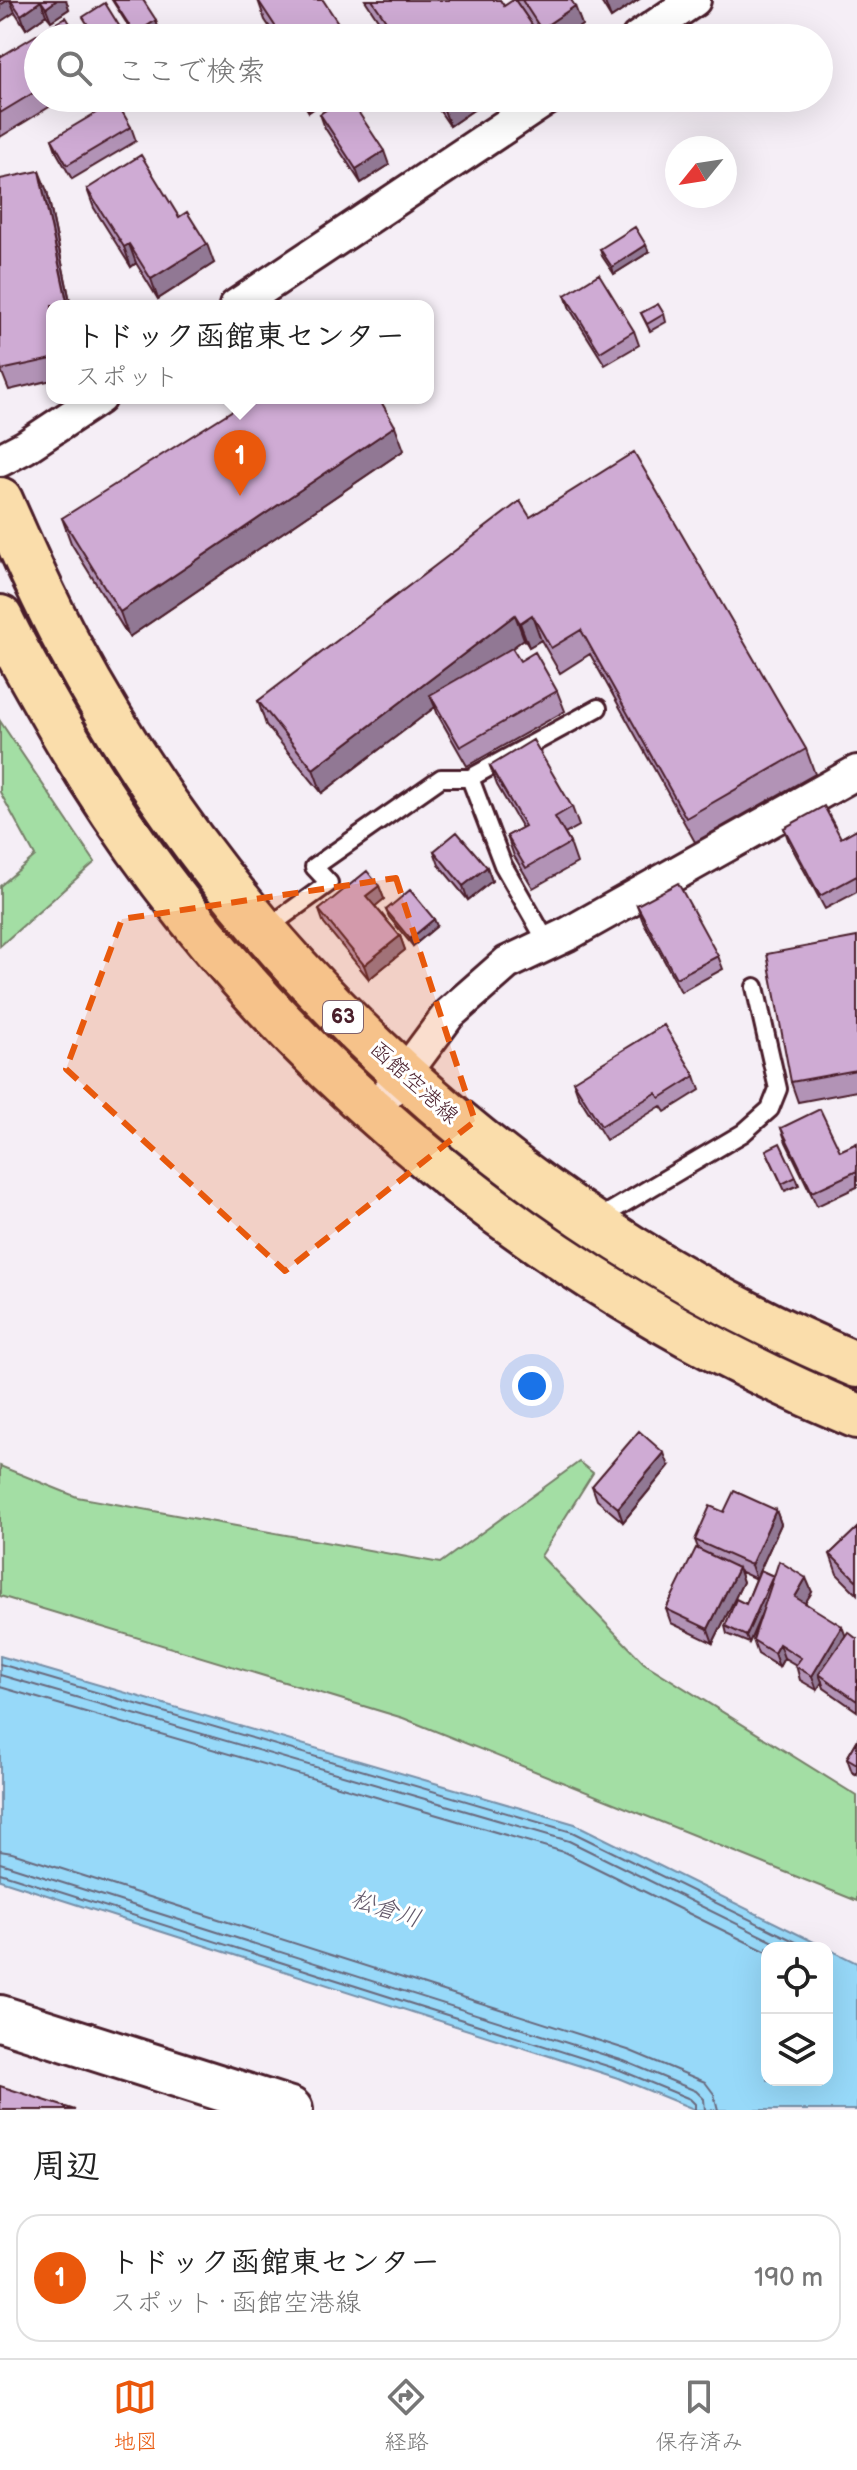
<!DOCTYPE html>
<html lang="ja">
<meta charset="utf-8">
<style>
body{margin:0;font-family:"Balsamiq Sans","Klee One",sans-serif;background:#f2f2f2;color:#222}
.controls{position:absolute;right:24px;bottom:24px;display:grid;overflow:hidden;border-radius:16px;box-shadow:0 8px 32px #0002}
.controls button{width:72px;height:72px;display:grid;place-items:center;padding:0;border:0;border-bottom:2px solid #e0e0e0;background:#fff;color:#222;font:40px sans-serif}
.compass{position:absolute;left:665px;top:136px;width:72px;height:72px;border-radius:50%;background:#fff;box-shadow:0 8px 32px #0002;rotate:240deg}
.you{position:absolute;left:532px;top:1386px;width:28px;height:28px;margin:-20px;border:6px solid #fff;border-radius:50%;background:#1a73e8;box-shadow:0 0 0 12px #1a73e833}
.badge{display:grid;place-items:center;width:52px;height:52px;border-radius:50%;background:#ea580c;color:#fff;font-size:26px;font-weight:700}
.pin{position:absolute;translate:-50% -66px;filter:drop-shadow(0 2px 4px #0008)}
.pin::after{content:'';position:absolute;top:42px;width:28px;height:24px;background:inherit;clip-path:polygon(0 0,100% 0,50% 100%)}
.popup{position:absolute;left:46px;top:300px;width:388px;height:104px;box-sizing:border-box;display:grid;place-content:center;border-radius:16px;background:#fff;filter:drop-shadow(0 2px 6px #0005);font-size:26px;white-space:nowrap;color:#767676}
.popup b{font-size:30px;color:#222}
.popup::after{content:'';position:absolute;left:50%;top:100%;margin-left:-16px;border:16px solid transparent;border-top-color:#fff}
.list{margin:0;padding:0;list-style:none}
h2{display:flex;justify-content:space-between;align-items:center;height:104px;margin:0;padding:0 32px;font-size:34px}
h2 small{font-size:26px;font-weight:400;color:#767676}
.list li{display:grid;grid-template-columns:52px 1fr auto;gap:24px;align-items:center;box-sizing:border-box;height:128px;margin:0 16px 16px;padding:0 16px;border:2px solid #e0e0e0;border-radius:24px}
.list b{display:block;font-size:30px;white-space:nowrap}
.list p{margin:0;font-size:26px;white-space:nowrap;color:#767676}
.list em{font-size:26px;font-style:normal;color:#767676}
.icon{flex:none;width:44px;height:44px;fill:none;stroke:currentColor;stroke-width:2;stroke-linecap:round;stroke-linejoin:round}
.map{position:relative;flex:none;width:857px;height:2110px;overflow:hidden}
.search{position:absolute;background:#fff;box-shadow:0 8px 32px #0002;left:24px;right:24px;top:24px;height:88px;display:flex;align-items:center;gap:20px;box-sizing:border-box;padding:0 28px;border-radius:44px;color:#767676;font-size:30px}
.sheet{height:248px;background:#fff}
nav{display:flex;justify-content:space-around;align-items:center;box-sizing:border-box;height:112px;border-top:2px solid #e0e0e0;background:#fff;font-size:22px;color:#767676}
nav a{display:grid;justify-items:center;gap:4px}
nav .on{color:#ea580c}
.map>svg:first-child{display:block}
.green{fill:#a3dea4;stroke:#767e68;stroke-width:2}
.water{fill:#97d9f9;stroke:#788fa7;stroke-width:2}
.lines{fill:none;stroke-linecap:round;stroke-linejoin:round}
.shore{stroke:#69697d;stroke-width:2}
.lane-casing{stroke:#4a1f2b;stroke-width:22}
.street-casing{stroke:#4a1f2b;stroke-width:38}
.secondary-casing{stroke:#4a1f2b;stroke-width:50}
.primary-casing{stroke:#4a1f2b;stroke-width:50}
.lane{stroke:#fff;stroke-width:16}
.street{stroke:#fff;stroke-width:32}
.secondary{stroke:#fff;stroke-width:44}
.primary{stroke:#faddab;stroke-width:44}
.wall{fill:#b293b6;stroke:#4a1f2b;stroke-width:2}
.shaded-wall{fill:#917894;stroke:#4a1f2b;stroke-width:2}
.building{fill:#cfabd4;stroke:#4a1f2b;stroke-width:2}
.marked{fill:#e8590c;fill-opacity:0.2;stroke:#e8590c;stroke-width:6;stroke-dasharray:16 10;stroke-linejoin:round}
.labels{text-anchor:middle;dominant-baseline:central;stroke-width:6;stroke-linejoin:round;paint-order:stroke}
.shield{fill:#fff;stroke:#80626b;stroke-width:2}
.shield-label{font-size:20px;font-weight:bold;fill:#4a1f2b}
.street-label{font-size:22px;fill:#4a1f2b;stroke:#fff}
.water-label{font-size:24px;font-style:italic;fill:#615769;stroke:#fff}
</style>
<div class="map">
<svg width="857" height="2110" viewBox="0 0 857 2110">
<rect width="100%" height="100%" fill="#f5eef6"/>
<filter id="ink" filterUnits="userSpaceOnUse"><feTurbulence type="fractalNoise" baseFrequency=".0125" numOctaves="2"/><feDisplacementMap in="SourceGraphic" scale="16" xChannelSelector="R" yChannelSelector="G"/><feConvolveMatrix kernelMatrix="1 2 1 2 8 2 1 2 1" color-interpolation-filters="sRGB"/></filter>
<g filter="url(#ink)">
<path class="green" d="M0,721l95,141 -95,84v-60l35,-30 -35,-64z
M579,1462l14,11 -52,83 103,107 213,133v105l-454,-183 -403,-122v-130l77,31 363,66z"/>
<path class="water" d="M0,1656l575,168 251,124h-59v132h60v-132l30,15v147h-161l-78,-32 -618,-198z"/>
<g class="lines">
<path class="shore" d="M0,1664l572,168 236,116
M0,1675l569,166 217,107
M0,1687l564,165 203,100
M0,1851l12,2 616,197 77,32 9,12 4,16
M0,1863l624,198 72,30 8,8 1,11
M0,1873l620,197 70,29 5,5v6"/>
<defs>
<path id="lane" d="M267,928l62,-45 -15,-16 127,-89h29
M548,944l-45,-79 -33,-87 128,-70
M596,1220l147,-87 27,-24 8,-20 -23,-102"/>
<path id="street" d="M638,38l56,-38
M236,306l312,-208
M0,460l25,-13 74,-49
M371,1111l32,-35 46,-62 58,-51 61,-29 289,-162"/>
<path id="secondary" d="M0,2018l290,92"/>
<path id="primary" d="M0,500c22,50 44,100 70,148 172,319 452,576 787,717
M0,618c17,36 38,71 58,106 180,312 467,554 799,692"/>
</defs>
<use href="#lane" class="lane-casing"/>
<use href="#street" class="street-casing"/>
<use href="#secondary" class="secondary-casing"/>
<use href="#primary" class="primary-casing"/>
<use href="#lane" class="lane"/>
<use href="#street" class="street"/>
<use href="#secondary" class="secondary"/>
<use href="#primary" class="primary"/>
</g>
<path class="wall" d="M0,0h66l3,9 -18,12 -5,-6 -20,14 -11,-17z
M112,0h31l15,27 -16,11h-6z
M258,0l90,38h-71l-12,-18z
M365,0h135l4,6 35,29 1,3h-150z
M515,0h56l11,25 -18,13h-23z
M600,0h38l-27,18z
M38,38v60h26l-64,39v-80z
M300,98h60l-8,5 37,62 -28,18 -36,-55 -5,-14 11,-7 -5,-7 -17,12z
M431,98h60l-41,28z
M131,127l5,14 -64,38 -15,-26 -5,-14z
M87,189l92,28 35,46 -56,36 -22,-36 -5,4 -37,-59z
M47,191l24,115h-19v74l-43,10 -8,-20z
M600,249l49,3 -35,22 -12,-18z
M565,295l69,36 5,14 -34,20 -35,-56z
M641,313l23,1 2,8 -16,9z
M404,450l-275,187 -58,-94 -9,-25z
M530,517l276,232 9,25 -120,68 -105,-188 -30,19 -19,-33 -12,7 -5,-8 -13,10 9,12 37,30 8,20 -98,55 -29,-51 -3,-8 -113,86 -56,-68 -8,-24z
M490,766l82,41 7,19 -14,8 5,9 7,20 -44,25 -19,-32 -7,-20 15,-8 -25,-43z
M784,828l57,10 16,-9v63l-32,17 -36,-67z
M434,851l53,16 5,14 -24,19 -29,-35z
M379,886l5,13 -9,7 25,30 5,14 -36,29 -45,-55 -5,-14z
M637,905l81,51 5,13 -42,23 -39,-73z
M386,910l51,16 -24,20 -24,-29z
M857,937v154l-59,11 -7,-20z
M695,1076l5,14 -35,22 -4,-6 -55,34 -28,-45 -5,-14z
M781,1128l59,23 17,-8v44l-40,19 -31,-64z
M766,1150l30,27 3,8 -14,6z
M669,1466l-46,56 -26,-22 -5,-14z
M776,1510l5,14 -21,46 13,6v2l39,14 -7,11 41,33 11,3v72l-33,-23 -2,-6 -5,8 -17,-10 -4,-15 -12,-7 -5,9 -21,-13 -5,-14 9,-27 -13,30 -22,-9 -2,-8 21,-22 10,-25 -17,-8 4,11 -30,61 -42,-20 -5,-14 32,-61 -3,-8z
M857,1528v66l-20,-20 -7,-20z
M857,1741v34l-5,-3 -5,-14z"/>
<path class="shaded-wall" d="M8,0h2l5,12 -15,10v-17z
M57,0h9l3,9 -18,12 -5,-13z
M604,0h34l-27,18z
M41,1l5,14 -20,14 -5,-14z
M575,6l7,19 -18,13h-20l-3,-9z
M156,20l2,7 -16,11h-5l-2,-4z
M123,32l2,6h-11z
M304,98h21l1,2 -17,12z
M330,98h30l-25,16z
M446,98h45l-41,28 -9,-24z
M384,151l5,14 -28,18 -5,-14z
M39,171l8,20 24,115h-3z
M129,244l7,19 -5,4 -7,-20z
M207,244l7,19 -56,36 -7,-20z
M646,245l3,7 -35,22 -2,-7z
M395,426l9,24 -275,187 -9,-25z
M515,615l9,24 -88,67 -6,-11 5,12 -113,86 -9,-24z
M532,615l9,25 -12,7 -9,-24z
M487,867l5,14 -24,19 -5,-14z
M379,886l5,13 -12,10 -6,-13z
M434,919l3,7 -24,20 -3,-7z
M400,936l5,14 -36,29 -5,-14z
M664,1453l5,13 -46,56 -5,-14z
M776,1510l5,14 -25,55 -5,-14z
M738,1568l5,14 -30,61 -5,-14z
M773,1576l2,7 -26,60 -3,-7z
M806,1578l6,14 -12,19 -5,-14z
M842,1626l5,14 -28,34 3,8 -5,8 -5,-14z
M779,1644l5,14 -5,9 -5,-14z"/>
<path class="building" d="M0,0h8l-8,5z
M11,0h46l-11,8 -5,-7 -20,14z
M113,0h30l13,20 -21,14z
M258,0h65l25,38h-65z
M372,0h128l4,6 9,-6h2l24,35 -4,3h-137z
M522,0h49l4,6 -34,23z
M105,3l18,29 -9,6h-18l-13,-21z
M66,17l13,21h-41v52l-38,23v-56z
M344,98h5l35,53 -28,18 -36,-55z
M116,101l15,26 -64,38 -15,-26z
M141,155l38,62 8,-5 20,32 -56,35 -22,-35 -5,3 -37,-58z
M39,171l29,135h-16v53l-51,11 -1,-6v-185z
M635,227l11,18 -34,22 -12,-18z
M599,274l35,57 -34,21 -35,-57z
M658,304l6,10 -17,10 -6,-11z
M252,398h127l16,28 -275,186 -58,-94z
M634,452l172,297 -120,69 -105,-188 -30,18 -19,-33 -12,8 -5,-8 -202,154 -55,-68 262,-200 10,16z
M512,648l8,13 15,-9 22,39 -97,56 -30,-52z
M533,740l39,67 -17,10 15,26 -44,25 -19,-32 18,-10 -35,-60z
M824,806l17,32 16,-9v47l-37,20 -36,-68z
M457,832l30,35 -24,19 -29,-35z
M367,871l12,15 -13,10 34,40 -36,29 -45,-55z
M678,883l40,73 -42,22 -39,-73z
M410,890l24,29 -24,20 -24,-29z
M857,937v133l-66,12 -24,-128z
M664,1025l31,51 -35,22 -4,-5 -55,33 -28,-45z
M820,1109l20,42 17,-8v28l-45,21 -31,-64z
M780,1143l16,34 -14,7 -16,-34z
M639,1431l25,22 -46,55 -26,-22z
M734,1491l42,19 -25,55 -56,-25 15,-34 14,6z
M857,1528v53l-27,-27z
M696,1548l42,20 -30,61 -42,-20z
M779,1561l27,17 -11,19 47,29 -30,50 -17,-10 6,-8 -22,-14 -5,9 -21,-13z
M760,1570l13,6 -27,60 -21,-10 11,-27 10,5z
M848,1632l9,7v62l-38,-27z
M857,1741v23l-10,-6z
M0,2086l75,24h-75z"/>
</g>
<path class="marked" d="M396,878l79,243 -190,150 -219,-202 56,-150z"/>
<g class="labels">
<rect class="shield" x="323" y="1001" width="40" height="32" rx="6"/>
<g class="shield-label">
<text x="343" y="1017">63</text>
</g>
<g class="street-label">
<text transform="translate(414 1083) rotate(42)">函館空港線</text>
</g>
<g class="water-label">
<text transform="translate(386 1909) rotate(18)">松倉川</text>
</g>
</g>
</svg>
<div class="controls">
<button><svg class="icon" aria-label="locate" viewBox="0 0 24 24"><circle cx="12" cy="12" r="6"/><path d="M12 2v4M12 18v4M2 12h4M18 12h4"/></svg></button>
<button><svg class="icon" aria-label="layers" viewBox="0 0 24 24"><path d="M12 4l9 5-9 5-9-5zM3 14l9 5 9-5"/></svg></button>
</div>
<svg class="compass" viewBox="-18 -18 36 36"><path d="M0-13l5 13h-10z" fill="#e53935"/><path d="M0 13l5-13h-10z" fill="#767676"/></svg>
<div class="you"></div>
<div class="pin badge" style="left:240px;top:496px">1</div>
<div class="popup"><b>トドック函館東センター</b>スポット</div>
<div class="search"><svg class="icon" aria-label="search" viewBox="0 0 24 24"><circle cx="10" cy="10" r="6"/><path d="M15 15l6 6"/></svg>ここで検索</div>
</div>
<section class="sheet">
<h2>周辺<small></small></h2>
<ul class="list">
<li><span class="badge">1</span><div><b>トドック函館東センター</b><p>スポット · 函館空港線</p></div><em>190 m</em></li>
</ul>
</section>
<nav>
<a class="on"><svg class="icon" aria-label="map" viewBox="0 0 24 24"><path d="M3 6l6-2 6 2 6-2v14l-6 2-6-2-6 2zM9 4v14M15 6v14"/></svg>地図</a>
<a><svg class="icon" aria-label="directions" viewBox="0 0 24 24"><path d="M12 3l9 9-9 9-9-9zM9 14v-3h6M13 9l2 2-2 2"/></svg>経路</a>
<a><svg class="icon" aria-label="saved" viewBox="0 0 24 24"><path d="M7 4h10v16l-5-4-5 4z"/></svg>保存済み</a>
</nav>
